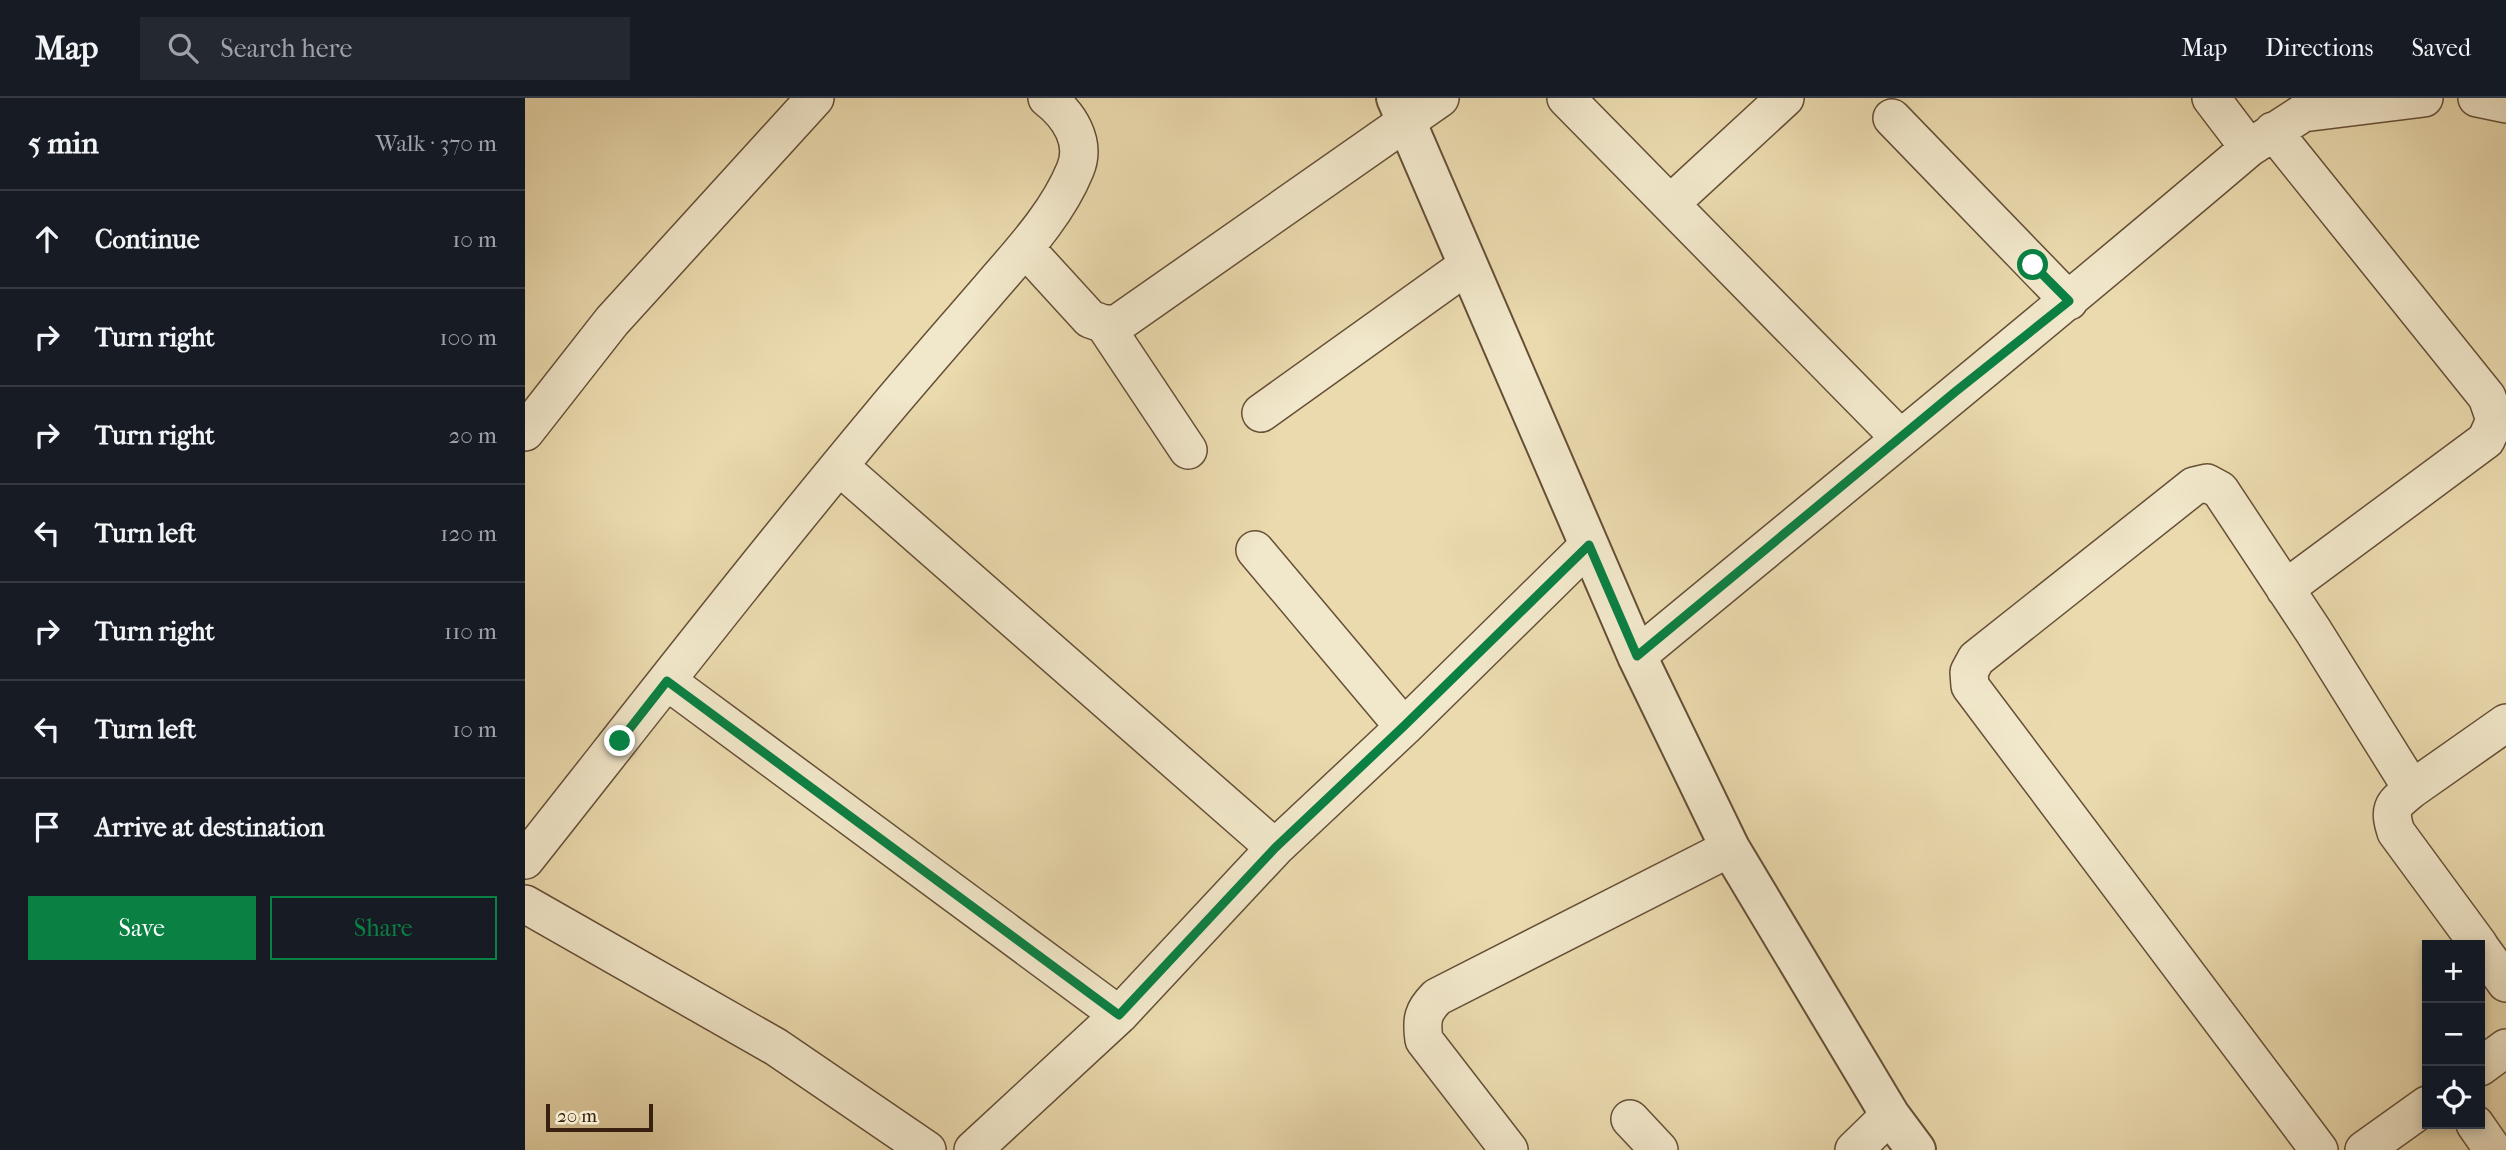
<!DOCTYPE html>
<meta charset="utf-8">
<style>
body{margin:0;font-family:"IM FELL French Canon",serif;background:#242831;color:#f1f3f6}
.controls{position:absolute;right:21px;bottom:21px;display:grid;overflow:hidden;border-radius:0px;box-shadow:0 4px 10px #0003}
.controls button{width:63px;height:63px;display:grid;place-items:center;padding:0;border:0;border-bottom:2px solid #363941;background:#171b24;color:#f1f3f6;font:35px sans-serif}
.scale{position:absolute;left:21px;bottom:18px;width:107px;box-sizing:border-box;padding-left:7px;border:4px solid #3a210f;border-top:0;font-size:19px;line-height:24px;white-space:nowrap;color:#3a210f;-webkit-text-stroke:5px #f1e7ca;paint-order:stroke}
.stop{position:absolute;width:21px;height:21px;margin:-16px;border:5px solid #0b8043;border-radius:50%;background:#fff}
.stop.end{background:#0b8043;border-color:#fff;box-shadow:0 2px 7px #0008}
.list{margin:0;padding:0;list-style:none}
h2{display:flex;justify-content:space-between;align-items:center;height:91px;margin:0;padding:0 28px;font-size:30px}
h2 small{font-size:23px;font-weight:400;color:#9ea1a6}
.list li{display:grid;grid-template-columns:46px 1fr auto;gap:21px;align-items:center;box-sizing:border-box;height:98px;padding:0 28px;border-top:2px solid #363941}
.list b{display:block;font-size:26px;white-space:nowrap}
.list em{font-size:23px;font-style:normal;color:#9ea1a6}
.actions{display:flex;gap:14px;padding:21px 28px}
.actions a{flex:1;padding:16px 0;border:2px solid #0b8043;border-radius:0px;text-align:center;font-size:24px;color:#0b8043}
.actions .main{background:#0b8043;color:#fff}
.icon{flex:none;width:38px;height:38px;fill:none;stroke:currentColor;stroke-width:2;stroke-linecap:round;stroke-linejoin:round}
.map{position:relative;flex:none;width:1981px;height:1052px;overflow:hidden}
header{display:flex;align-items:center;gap:42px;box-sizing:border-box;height:98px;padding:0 35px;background:#171b24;border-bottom:2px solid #363941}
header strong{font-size:33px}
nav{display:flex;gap:38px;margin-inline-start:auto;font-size:24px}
.search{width:490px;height:63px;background:#242831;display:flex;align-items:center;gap:18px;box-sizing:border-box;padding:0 24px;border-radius:0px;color:#9ea1a6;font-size:26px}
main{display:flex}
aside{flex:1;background:#171b24}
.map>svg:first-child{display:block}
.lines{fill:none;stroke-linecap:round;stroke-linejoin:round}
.minor-casing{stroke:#664f37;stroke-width:40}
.tertiary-casing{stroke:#664f37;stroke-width:42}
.minor{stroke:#f1e7ca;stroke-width:37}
.tertiary{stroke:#f1e7ca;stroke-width:38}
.route{stroke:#0b8043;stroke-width:9}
</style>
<header>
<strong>Map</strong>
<div class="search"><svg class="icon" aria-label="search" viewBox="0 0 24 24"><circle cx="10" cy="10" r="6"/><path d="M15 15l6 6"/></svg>Search here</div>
<nav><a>Map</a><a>Directions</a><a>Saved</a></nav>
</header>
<main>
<aside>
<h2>5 min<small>Walk · 370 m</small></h2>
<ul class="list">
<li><svg class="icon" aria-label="ahead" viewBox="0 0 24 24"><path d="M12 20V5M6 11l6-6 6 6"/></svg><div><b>Continue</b></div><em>10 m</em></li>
<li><svg class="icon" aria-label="right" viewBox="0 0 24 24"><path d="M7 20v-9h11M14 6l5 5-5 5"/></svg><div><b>Turn right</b></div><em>100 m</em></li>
<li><svg class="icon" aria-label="right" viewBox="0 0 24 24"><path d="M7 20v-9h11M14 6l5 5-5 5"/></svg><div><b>Turn right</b></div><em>20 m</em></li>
<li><svg class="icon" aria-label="left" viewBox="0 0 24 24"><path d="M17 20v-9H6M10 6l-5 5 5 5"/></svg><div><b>Turn left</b></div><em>120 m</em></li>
<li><svg class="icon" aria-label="right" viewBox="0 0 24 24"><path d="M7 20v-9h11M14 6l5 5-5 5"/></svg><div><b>Turn right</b></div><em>110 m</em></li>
<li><svg class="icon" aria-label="left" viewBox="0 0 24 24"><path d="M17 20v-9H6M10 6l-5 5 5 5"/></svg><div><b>Turn left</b></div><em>10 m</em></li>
<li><svg class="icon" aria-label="arrive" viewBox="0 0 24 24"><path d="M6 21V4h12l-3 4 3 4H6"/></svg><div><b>Arrive at destination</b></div></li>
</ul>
<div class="actions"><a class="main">Save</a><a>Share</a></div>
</aside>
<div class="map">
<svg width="1981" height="1052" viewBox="0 0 1981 1052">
<rect width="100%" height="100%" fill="#eadaae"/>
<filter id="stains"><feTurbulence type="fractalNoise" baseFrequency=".00286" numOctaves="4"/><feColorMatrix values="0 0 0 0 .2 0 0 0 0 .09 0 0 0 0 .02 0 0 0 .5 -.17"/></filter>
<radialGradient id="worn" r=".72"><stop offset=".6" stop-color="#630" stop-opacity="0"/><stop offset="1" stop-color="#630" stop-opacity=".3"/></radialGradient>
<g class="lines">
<defs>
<path id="minor" d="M1041,0l334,340
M1686,0l38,50
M1952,0l29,6
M1367,20l177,183
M1748,33l214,266 8,23 -9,20 -201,149
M1145,106l115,-106
M500,150l65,71 14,5h13l323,-226
M579,226l84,126
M736,315l207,-148
M0,334l87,-111 203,-223
M314,368l436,382
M730,452l149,177
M1112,558c204,-169 410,-336 612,-508l54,-35 121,-15
M142,583l452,334
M1887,691l94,-66
M0,762c118,-149 235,-300 357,-446 36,-43 73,-85 110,-128 30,-35 65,-72 83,-116 12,-28 -6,-55 -28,-72
M0,806l251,143 151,103
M1955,849l26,36
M1955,969l26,-19
M1105,1021l29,31
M1950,1026l18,26
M448,1052l146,-135 156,-167 129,-121 185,-182
M984,1052l-85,-110c-3,-21 -1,-29 13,-43l293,-149
M1329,1052l36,-35
M1794,1052l-349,-464 -1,-14 7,-13 218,-173 13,-3 13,7 94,142 98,157c-19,16 -24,18 -16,43l83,113
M1839,1052l63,-45"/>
<path id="tertiary" d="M871,0l241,558 93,192 160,267 26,35"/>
</defs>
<use href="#minor" class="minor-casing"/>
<use href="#tertiary" class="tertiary-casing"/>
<use href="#minor" class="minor"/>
<use href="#tertiary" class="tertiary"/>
</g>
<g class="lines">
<path class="route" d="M95,643l47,-60 452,334 156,-167 129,-122 185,-181 48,111 318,-264 114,-91 -36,-36"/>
</g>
<rect width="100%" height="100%" filter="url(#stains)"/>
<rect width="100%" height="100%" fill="url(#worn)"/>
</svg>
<div class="controls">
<button>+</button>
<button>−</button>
<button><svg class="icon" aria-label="locate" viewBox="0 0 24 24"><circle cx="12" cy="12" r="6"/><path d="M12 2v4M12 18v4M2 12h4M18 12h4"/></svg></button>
</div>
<div class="scale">20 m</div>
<div class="stop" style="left:1508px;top:167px"></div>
<div class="stop end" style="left:95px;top:643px"></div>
</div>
</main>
